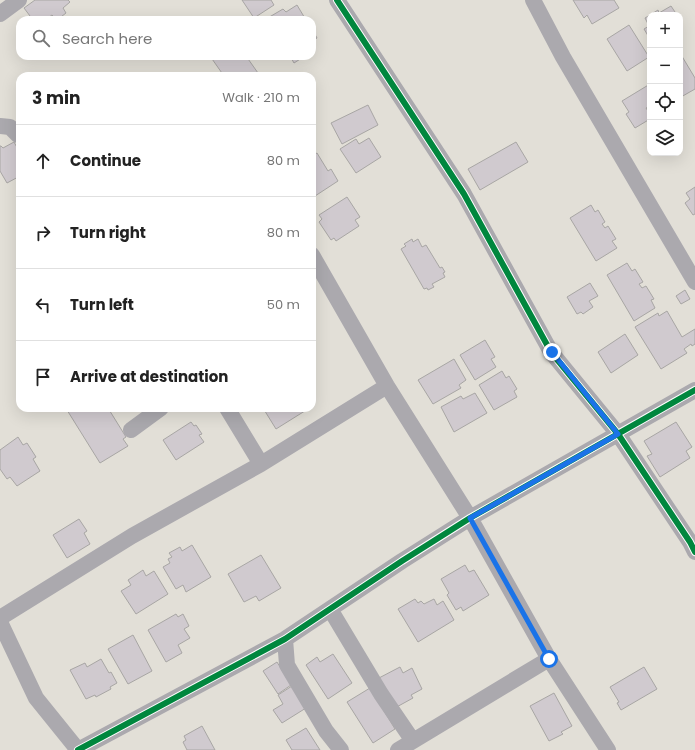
<!DOCTYPE html>
<meta charset="utf-8">
<style>
body{margin:0;font-family:Poppins,sans-serif;background:#f2f2f2;color:#222}
.controls{position:absolute;right:12px;top:12px;display:grid;overflow:hidden;border-radius:8px;box-shadow:0 4px 16px #0002}
.controls button{width:36px;height:36px;display:grid;place-items:center;padding:0;border:0;border-bottom:1px solid #e0e0e0;background:#fff;color:#222;font:20px sans-serif}
.stop{position:absolute;width:12px;height:12px;margin:-9px;border:3px solid #1a73e8;border-radius:50%;background:#fff}
.stop.end{background:#1a73e8;border-color:#fff;box-shadow:0 1px 4px #0008}
.list{margin:0;padding:0;list-style:none}
h2{display:flex;justify-content:space-between;align-items:center;height:52px;margin:0;padding:0 16px;font-size:17px}
h2 small{font-size:13px;font-weight:400;color:#767676}
.list li{display:grid;grid-template-columns:26px 1fr auto;gap:12px;align-items:center;box-sizing:border-box;height:72px;padding:0 16px;border-top:1px solid #e0e0e0}
.list b{display:block;font-size:15px;white-space:nowrap}
.list em{font-size:13px;font-style:normal;color:#767676}
.icon{flex:none;width:22px;height:22px;fill:none;stroke:currentColor;stroke-width:2;stroke-linecap:round;stroke-linejoin:round}
.map{position:relative;flex:none;width:695px;height:750px;overflow:hidden}
.search{position:absolute;background:#fff;box-shadow:0 4px 16px #0002;left:16px;top:16px;width:300px;height:44px;display:flex;align-items:center;gap:10px;box-sizing:border-box;padding:0 14px;border-radius:12px;color:#767676;font-size:15px}
.panel{position:absolute;background:#fff;box-shadow:0 4px 16px #0002;left:16px;top:72px;width:300px;height:340px;border-radius:12px}
.map>svg:first-child{display:block}
.building{fill:#d0cacf;stroke:#a8a6a4}
.lines{fill:none;stroke-linecap:round;stroke-linejoin:round}
.minor{stroke:#aba9ae;stroke-width:16}
.cycleway-casing{stroke:#fff;stroke-width:8}
.cycleway{stroke:#00873e;stroke-width:6}
.route{stroke:#1a73e8;stroke-width:5}
</style>
<div class="map">
<svg width="695" height="750" viewBox="0 0 695 750">
<rect width="100%" height="100%" fill="#e2dfd7"/>
<path class="building" d="M35,0h33l2,2 -7,6 3,5 -9,7 -5,-5 -7,5h-12l-9,-12z
M242,0h29l3,5 -20,13z
M573,0h41l5,8 -27,16 -5,-9 -3,3z
M297,5l9,15 -40,-1 17,-10 3,3z
M671,6l6,9h-27l8,-5 1,3z
M650,15v24l-6,-10 5,-3 -4,-8z
M629,25l20,32 -22,14 -20,-32z
M312,29l5,9 -5,3z
M680,53l15,25v11l-14,8 -1,-2z
M210,56h36l12,17 -4,3h-30z
M290,56h15l-11,7z
M650,84v22l-4,2 4,6v5l-15,9 -9,-14 3,-2 -7,-11z
M368,105l10,20 -36,19 -11,-21z
M369,138l12,19 -25,16 -16,-24 16,-10 3,5z
M14,142l6,11v23l-13,7 -7,-12v-25h1l2,2z
M516,142l12,20 -48,28 -12,-21z
M317,153l11,18 3,-2 7,12 -26,17v-42z
M695,187v27l-2,1 -8,-12 5,-4 -4,-6z
M347,197l13,20 -5,3 4,6 -23,15 -2,-3 -3,2 -12,-18 3,-3 -3,-4z
M591,205l4,7 3,-2 7,12 -3,2 3,4 3,-2 8,13 -4,2 5,7 -21,13 -26,-43z
M412,239l1,3 5,-3 4,8 4,-2 14,23 2,-1 3,5 -2,1 2,4 -13,7 2,3 -6,3 -1,-2 -3,1 -23,-40 5,-3 -2,-2z
M627,263l5,8 3,-2 8,13 -4,2 3,4 4,-2 8,13 -3,1 4,8 -21,13 -27,-46z
M590,283l8,13 -9,5 4,6 -10,7 -2,-2 -4,2 -10,-17z
M685,290l5,9 -9,5 -5,-8z
M667,311l15,26 13,-8v15l-3,2 -1,-2 -7,5 3,4 -26,16 -26,-42 23,-14 1,3z
M625,334l13,21 -27,18 -13,-21z
M485,340l10,17 -4,2 5,8 -21,13 -15,-25z
M454,359l12,21 -7,5 2,3 -28,16 -15,-24z
M502,371l4,7 3,-2 8,13 -3,2 3,6 -23,13 -15,-25z
M475,393l12,20 -33,19 -13,-25 20,-11 2,3z
M70,408h38l18,29 -3,2 5,7 -28,17 -33,-53z
M263,408h45v1l-32,20z
M191,422l3,4 2,-1 6,9 -3,1 5,7 -28,18 -13,-20z
M676,422l16,25 -6,4 4,7 -30,19 -13,-21 5,-2 -8,-13z
M18,437l5,8 4,-2 9,14 -3,2 7,12 -23,15 -7,-9 -3,2 -7,-10v-19z
M79,519l8,12 -3,2 6,11 -23,14 -14,-23z
M192,545l19,32 -25,15 -3,-7 -7,4 -13,-22 7,-4 -2,-4 4,-2 -3,-4 11,-6 2,4z
M261,555l20,33 -22,13 -3,-5 -12,6 -16,-28z
M465,565l4,7 5,-2 15,25 -26,16 -2,-4 -5,3 -9,-15 2,-2 -8,-14z
M143,570l3,6 8,-5 14,23 -32,20 -15,-23 10,-6 -3,-5z
M415,599l3,4 3,-2 3,3 10,-5 3,6 6,-4 11,19 -36,22 -20,-33z
M176,614l2,3 5,-3 6,12 -5,3 6,9 -12,7 4,8 -16,9 -18,-32z
M133,635l19,36 -24,13 -20,-35z
M333,654l19,29 -24,16 -22,-34 11,-8 3,5z
M101,659l8,14 2,-1 6,11 -7,4 1,2 -15,8 -1,-2 -9,4 -16,-29 15,-7 2,4z
M277,662l14,23 -13,9 -15,-23z
M400,667l3,6 9,-5 10,21 -11,6 2,3 -20,11 -16,-30z
M644,667l13,22 -36,21 -4,-7 2,-1 -9,-15z
M292,686l14,22 -24,15 -9,-13 10,-6 -5,-9z
M370,688l25,41 -22,14 -26,-41z
M554,693l18,33 -11,6 2,2 -14,7 -19,-35z
M202,726l13,24h-28l-4,-8 3,-2 -2,-4z
M306,728l14,22h-28l-6,-10z"/>
<g class="lines">
<path class="minor" d="M337,0l127,194 87,158 67,82 72,108 5,10
M533,0l30,57 132,225
M0,14l19,-14
M0,126l10,1 8,8h2
M312,255l75,131 83,132 79,141 59,91
M227,408l34,56
M131,430l30,-22
M330,609l51,85 32,47
M0,618l132,-82 129,-72 126,-78
M0,622l36,76 42,52
M285,639l2,26 39,66 15,19
M78,750l207,-111 117,-78 68,-43 225,-128
M398,750l151,-91"/>
<defs>
<path id="cycleway" d="M337,0l127,194 87,158 67,82 72,108 5,10
M78,750l207,-111 117,-78 68,-43 225,-128"/>
</defs>
<use href="#cycleway" class="cycleway-casing"/>
<use href="#cycleway" class="cycleway"/>
</g>
<g class="lines">
<path class="route" d="M549,659l-79,-141 148,-84 -66,-82"/>
</g>
</svg>
<div class="controls">
<button>+</button>
<button>−</button>
<button><svg class="icon" aria-label="locate" viewBox="0 0 24 24"><circle cx="12" cy="12" r="6"/><path d="M12 2v4M12 18v4M2 12h4M18 12h4"/></svg></button>
<button><svg class="icon" aria-label="layers" viewBox="0 0 24 24"><path d="M12 4l9 5-9 5-9-5zM3 14l9 5 9-5"/></svg></button>
</div>
<div class="stop" style="left:549px;top:659px"></div>
<div class="stop end" style="left:552px;top:352px"></div>
<div class="search"><svg class="icon" aria-label="search" viewBox="0 0 24 24"><circle cx="10" cy="10" r="6"/><path d="M15 15l6 6"/></svg>Search here</div>
<section class="panel">
<h2>3 min<small>Walk · 210 m</small></h2>
<ul class="list">
<li><svg class="icon" aria-label="ahead" viewBox="0 0 24 24"><path d="M12 20V5M6 11l6-6 6 6"/></svg><div><b>Continue</b></div><em>80 m</em></li>
<li><svg class="icon" aria-label="right" viewBox="0 0 24 24"><path d="M7 20v-9h11M14 6l5 5-5 5"/></svg><div><b>Turn right</b></div><em>80 m</em></li>
<li><svg class="icon" aria-label="left" viewBox="0 0 24 24"><path d="M17 20v-9H6M10 6l-5 5 5 5"/></svg><div><b>Turn left</b></div><em>50 m</em></li>
<li><svg class="icon" aria-label="arrive" viewBox="0 0 24 24"><path d="M6 21V4h12l-3 4 3 4H6"/></svg><div><b>Arrive at destination</b></div></li>
</ul>
</section>
</div>
